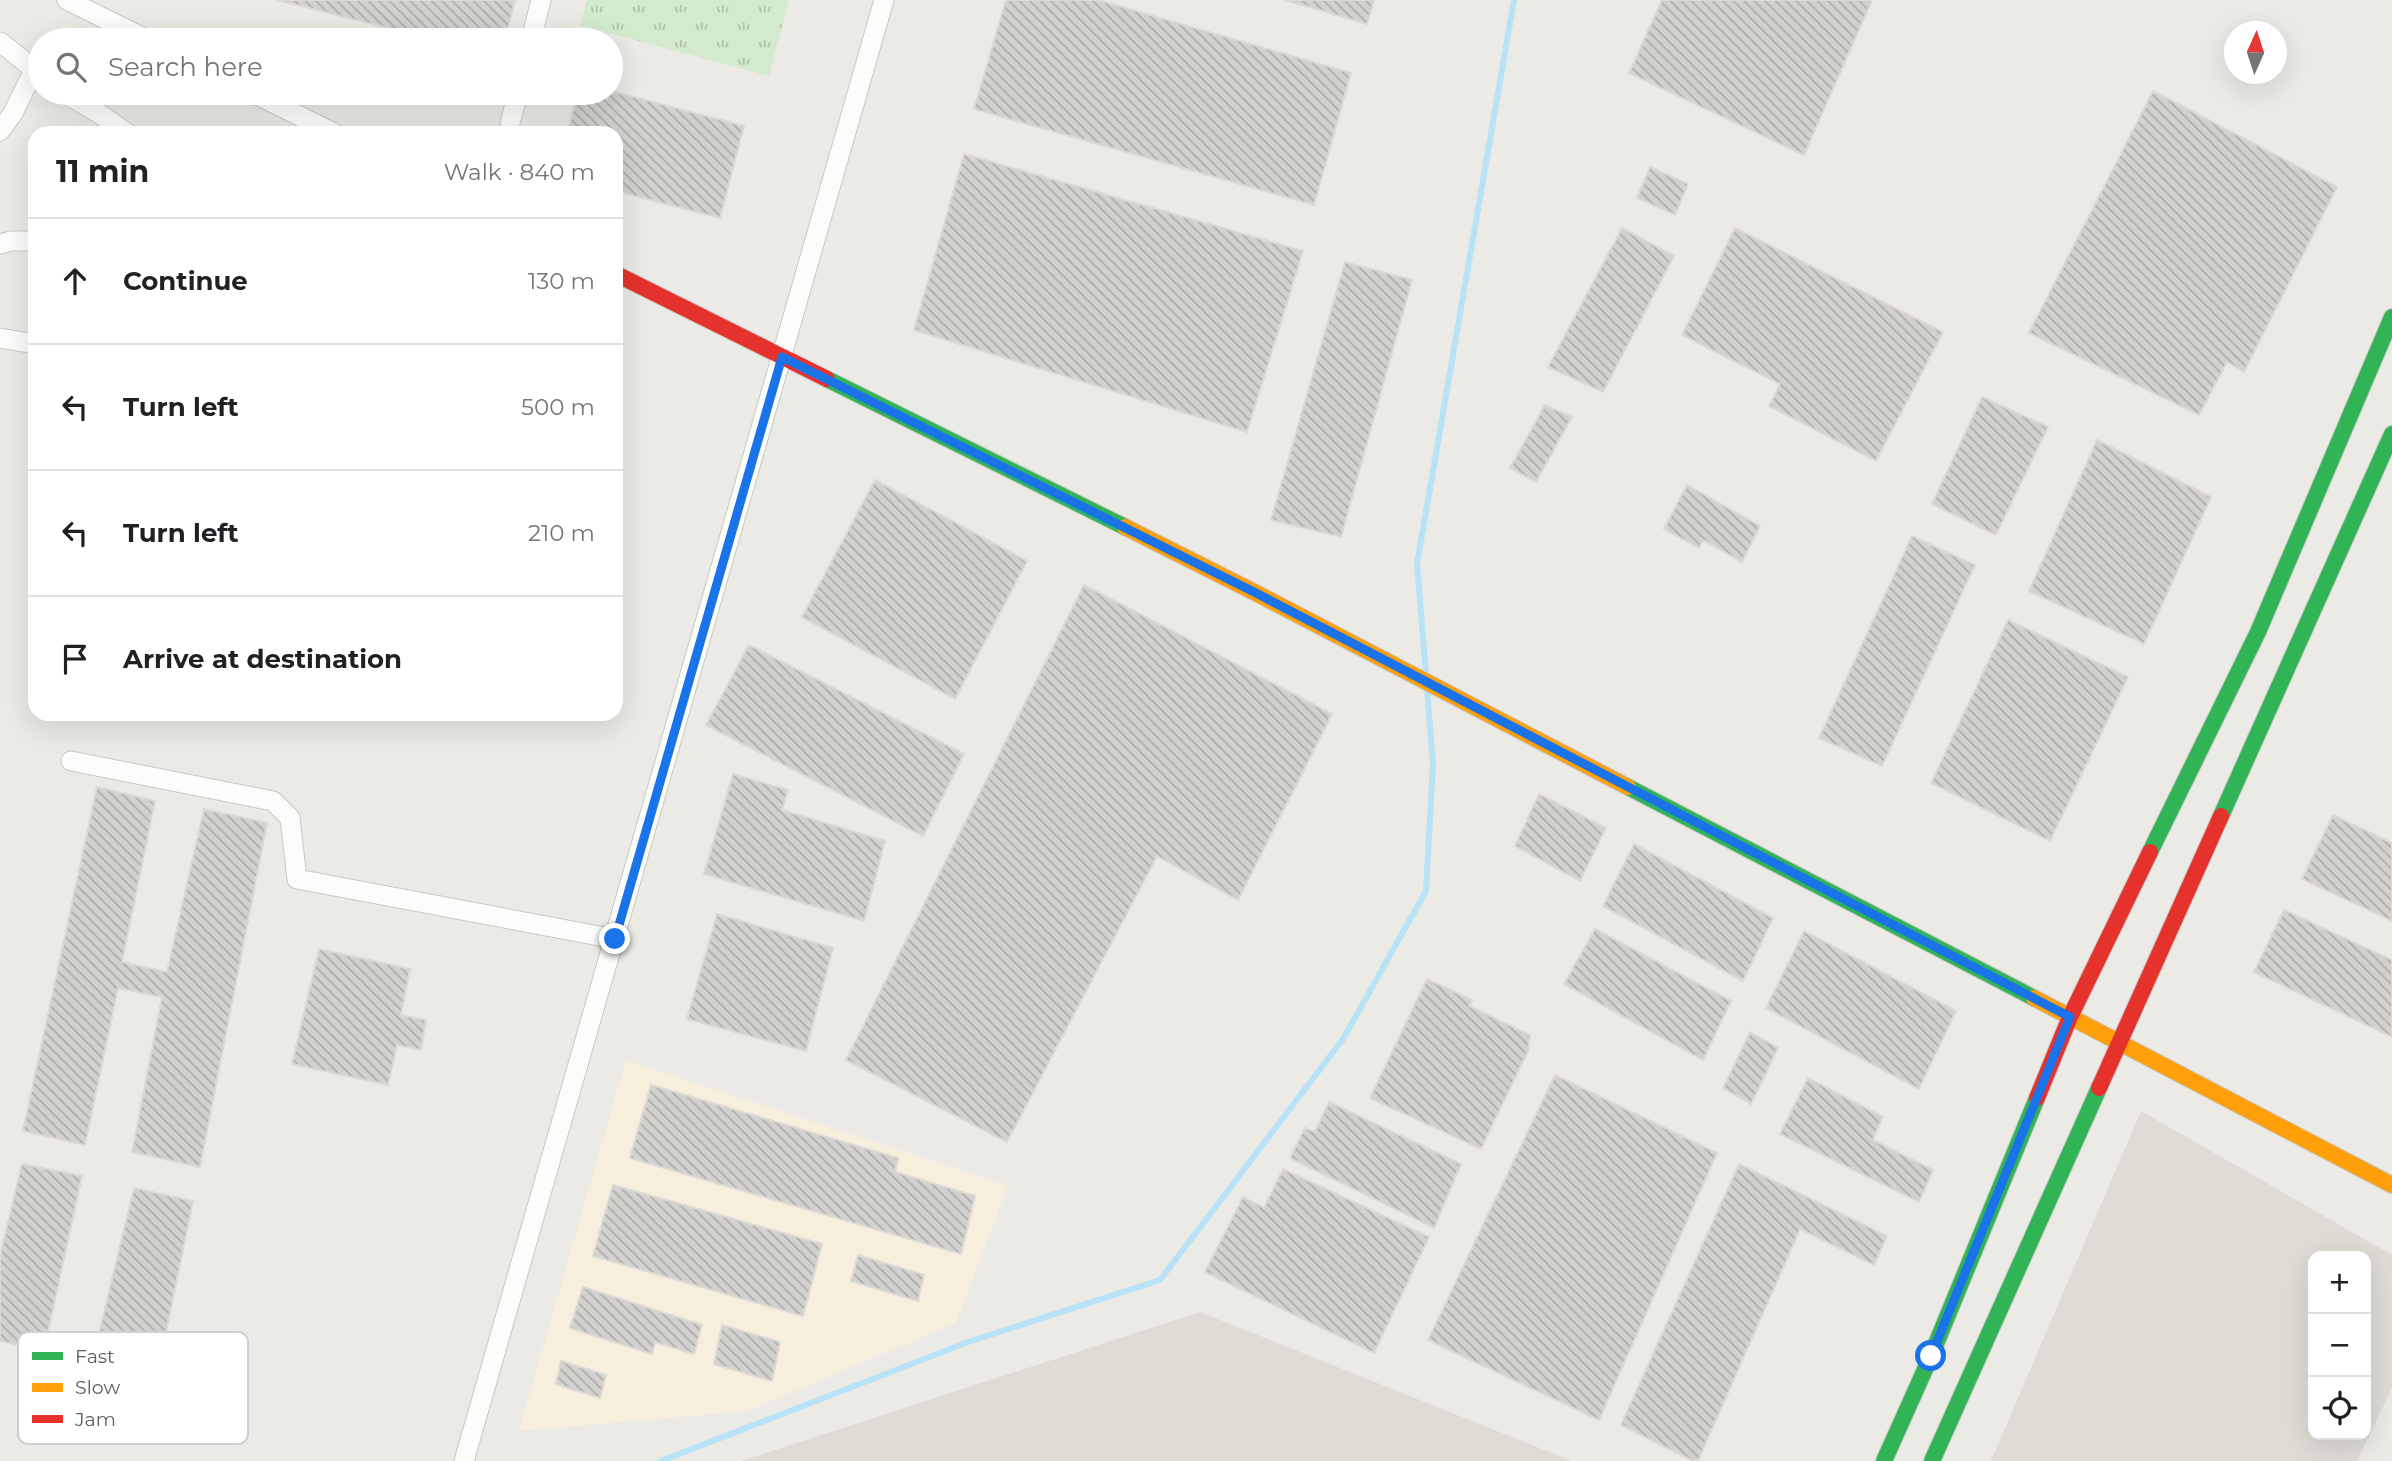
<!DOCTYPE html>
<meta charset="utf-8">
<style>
body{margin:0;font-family:Montserrat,sans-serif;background:#f6f6f6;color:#202124}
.controls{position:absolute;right:21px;bottom:21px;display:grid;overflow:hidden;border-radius:14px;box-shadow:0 7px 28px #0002}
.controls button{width:63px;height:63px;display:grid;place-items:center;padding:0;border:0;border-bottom:2px solid #e0e0e0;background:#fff;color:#202124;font:35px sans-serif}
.compass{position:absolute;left:2224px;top:21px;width:63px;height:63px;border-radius:50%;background:#fff;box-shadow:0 7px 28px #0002;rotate:3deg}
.stop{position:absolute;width:21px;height:21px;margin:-16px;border:5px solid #1a73e8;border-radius:50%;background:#fff}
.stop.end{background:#1a73e8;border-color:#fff;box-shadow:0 2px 7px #0008}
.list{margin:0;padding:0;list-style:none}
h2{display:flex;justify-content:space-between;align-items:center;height:91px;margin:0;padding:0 28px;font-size:30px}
h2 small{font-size:23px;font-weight:400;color:#757577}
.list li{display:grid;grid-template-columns:46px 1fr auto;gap:21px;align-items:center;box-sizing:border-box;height:126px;padding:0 28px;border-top:2px solid #e0e0e0}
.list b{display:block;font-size:26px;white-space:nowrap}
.list em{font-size:23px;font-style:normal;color:#757577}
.icon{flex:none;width:38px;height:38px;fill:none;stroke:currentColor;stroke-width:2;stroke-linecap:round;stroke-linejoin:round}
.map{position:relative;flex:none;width:2392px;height:1461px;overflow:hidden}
.search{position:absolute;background:#fff;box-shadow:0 7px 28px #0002;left:28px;top:28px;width:595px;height:77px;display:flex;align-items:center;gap:18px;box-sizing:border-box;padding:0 24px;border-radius:38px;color:#757577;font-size:26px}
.panel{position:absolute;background:#fff;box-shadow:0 7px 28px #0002;left:28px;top:126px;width:595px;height:595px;border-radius:21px}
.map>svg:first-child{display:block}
.commercial{fill:#f6efdd}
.education{fill:#dedcd5;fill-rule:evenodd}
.grass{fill:url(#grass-tufts)}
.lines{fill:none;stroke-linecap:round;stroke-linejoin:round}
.stream{stroke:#b8e2f7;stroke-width:6}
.building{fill:url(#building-back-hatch);stroke:#dcd9d4;stroke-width:2}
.street-casing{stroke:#c8c8c8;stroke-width:21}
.fast-casing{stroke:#c9c9c9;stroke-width:18}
.slow-casing{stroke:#c9c9c9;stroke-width:18}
.jam-casing{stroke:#c9c9c9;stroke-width:18}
.street{stroke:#fcfcfb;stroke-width:19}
.fast{stroke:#30b455;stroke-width:16}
.slow{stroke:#ff9f0a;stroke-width:16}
.jam{stroke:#e5322d;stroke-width:16}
.route{stroke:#1a73e8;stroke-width:9}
.key{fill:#fff;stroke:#cecfd1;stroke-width:2}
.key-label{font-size:19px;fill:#5a6065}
</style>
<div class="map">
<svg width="2392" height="1461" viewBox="0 0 2392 1461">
<defs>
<pattern id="grass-tufts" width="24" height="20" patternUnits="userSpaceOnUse" patternTransform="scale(1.75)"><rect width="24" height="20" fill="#d3eace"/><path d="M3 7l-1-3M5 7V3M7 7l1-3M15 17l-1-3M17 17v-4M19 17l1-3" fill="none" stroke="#aec1ab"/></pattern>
<pattern id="building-back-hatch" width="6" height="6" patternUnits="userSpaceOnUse" patternTransform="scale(1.75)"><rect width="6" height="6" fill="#d2d1ce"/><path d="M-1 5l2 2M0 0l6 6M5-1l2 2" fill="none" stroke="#adadab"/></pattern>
</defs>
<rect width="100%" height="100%" fill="#eceae5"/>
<path class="commercial" d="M626,1060l382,126 -52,137 -208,88 -229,20z"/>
<path class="education" d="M2141,1111l251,144v133l-35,73h-366zM2313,1256h53v179h-53z
M1200,1312l372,149h-831z"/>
<path class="grass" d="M587,0h202l-20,76 -189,-51z"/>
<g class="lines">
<path class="stream" d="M1426,675l-9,-111 97,-564
M661,1461l307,-119 192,-62 183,-241 83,-148 7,-127 -6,-75"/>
</g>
<path class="building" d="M277,0h238l-10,40h-69z
M1006,0h92l253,73 -37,132 -340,-96z
M1285,0h89l-7,24z
M1662,0h210l-68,155 -175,-82z
M611,91l133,35 -24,92 -104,-27v-58h-49l11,-40z
M2153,91l184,96 -93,185 -17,-10 -28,53 -170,-82z
M964,154l339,97 -56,181 -333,-102z
M1650,167l38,17 -13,31 -38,-17z
M1622,228l52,28 -71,136 -55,-25z
M1735,228l208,104 -67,129 -107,-55 11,-22 -98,-49z
M1345,262l67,18 -71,257 -70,-17z
M1982,397l66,30 -52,108 -64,-31z
M1545,405l27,12 -36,65 -26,-14z
M2097,440l114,57 -67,147 -115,-53z
M875,480l152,81 -72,138 -153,-82z
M1687,485l73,41 -18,36 -39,-22 -4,8 -35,-19z
M1912,536l63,29 -93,201 -63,-28z
M1084,585l248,129 -94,186 -81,-44 -150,286 -161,-82z
M2008,620l120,57 -78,164 -119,-58z
M749,645l215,109 -41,82 -217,-111z
M733,774l55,16 -6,20 103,31 -21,80 -160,-47z
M97,787l58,14 -33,161 45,10 37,-163 63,14 -67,344 -68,-15 30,-155 -44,-9 -33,157 -62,-14z
M1539,794l67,34 -26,53 -65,-35z
M2333,815l59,28v78l-90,-42z
M1634,844l139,74 -30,63 -140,-75z
M2284,910l108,50v77l-138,-65z
M717,914l116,34 -27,103 -119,-32z
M1595,929l136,72 -28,59 -139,-76z
M1804,931l152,80 -37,78 -153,-81z
M319,949l91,20 -9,46 25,5 -5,30 -24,-5 -9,40 -96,-21z
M1427,979l45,21 -3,6 61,29 -2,16 -47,98 -111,-51z
M1750,1032l28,16 -27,56 -28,-16z
M1555,1075l162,78 -118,267 -171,-80z
M1808,1078l75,39 -10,23 60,30 -14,32 -139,-68z
M651,1085l247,73 -3,14 80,24 -14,58 -331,-96z
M1329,1102l132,62 -27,64 -144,-70 15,-30 10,4z
M22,1164l60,12 -38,174 -44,-9v-85z
M1739,1164l148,72 -13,29 -74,-36 -102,232h-5l-72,-36z
M1283,1169l146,68 -55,116 -169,-81 38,-75 21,11z
M613,1185l209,59 -19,72 -210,-60z
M134,1188l59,13 -35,170 -65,-13z
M858,1255l66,20 -6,26 -67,-20z
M583,1287l119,38 -8,29 -39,-12 -3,12 -82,-26z
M722,1325l58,17 -8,39 -58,-17z
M561,1361l45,14 -6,23 -44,-14z"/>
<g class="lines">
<defs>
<path id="street" d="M67,0l81,40
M531,40l10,-40
M0,42l40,32
M64,93l36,21 27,19
M253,93l81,40
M510,123l8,-30
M0,131l13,-18 22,-45
M0,244l11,-3h24
M0,338l35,6
M71,761l202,40 17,17 7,61 318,60
M464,1461l420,-1461"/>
<path id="fast" d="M827,379l298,148
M1628,787l406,211
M2221,816l171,-382
M2150,852l108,-220 134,-315
M1884,1461l47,-105 106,-258
M1932,1461l167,-373"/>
<path id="slow" d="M1125,527l129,65 374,195
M2034,998l358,187"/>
<path id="jam" d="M616,274l211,105
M2099,1088l122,-272
M2037,1098l33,-81 80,-165"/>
</defs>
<use href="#street" class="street-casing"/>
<use href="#fast" class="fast-casing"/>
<use href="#slow" class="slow-casing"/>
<use href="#jam" class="jam-casing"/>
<use href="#street" class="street"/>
<use href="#fast" class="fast"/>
<use href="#slow" class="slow"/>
<use href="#jam" class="jam"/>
</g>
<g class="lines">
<path class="route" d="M615,939l167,-582 472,235 816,425 -139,339"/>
</g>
<rect x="18" y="1332" width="230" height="112" rx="10" class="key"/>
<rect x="32" y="1352" width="31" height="8" fill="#30b455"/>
<rect x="32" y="1383" width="31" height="9" fill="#ff9f0a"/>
<rect x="32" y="1415" width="31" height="8" fill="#e5322d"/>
<g class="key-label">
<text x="75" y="1363">Fast</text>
<text x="75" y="1394">Slow</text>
<text x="75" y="1426">Jam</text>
</g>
</svg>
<div class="controls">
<button>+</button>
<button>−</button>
<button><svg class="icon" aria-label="locate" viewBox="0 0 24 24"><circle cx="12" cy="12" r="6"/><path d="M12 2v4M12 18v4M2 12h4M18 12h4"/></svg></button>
</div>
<svg class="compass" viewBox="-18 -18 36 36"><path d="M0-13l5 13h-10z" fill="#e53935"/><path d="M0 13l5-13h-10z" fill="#757577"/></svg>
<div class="stop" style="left:1931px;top:1356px"></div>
<div class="stop end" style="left:615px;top:939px"></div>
<div class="search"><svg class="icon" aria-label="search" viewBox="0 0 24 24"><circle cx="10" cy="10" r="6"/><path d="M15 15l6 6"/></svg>Search here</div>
<section class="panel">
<h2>11 min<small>Walk · 840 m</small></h2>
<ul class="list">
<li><svg class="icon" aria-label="ahead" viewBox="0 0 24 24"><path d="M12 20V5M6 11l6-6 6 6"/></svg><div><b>Continue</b></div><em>130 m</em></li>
<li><svg class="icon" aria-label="left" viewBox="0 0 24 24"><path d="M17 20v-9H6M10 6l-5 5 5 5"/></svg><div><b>Turn left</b></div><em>500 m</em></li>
<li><svg class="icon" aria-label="left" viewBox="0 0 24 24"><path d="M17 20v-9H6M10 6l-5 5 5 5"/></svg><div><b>Turn left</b></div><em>210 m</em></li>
<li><svg class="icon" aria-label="arrive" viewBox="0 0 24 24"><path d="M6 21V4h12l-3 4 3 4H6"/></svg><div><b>Arrive at destination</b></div></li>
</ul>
</section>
</div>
